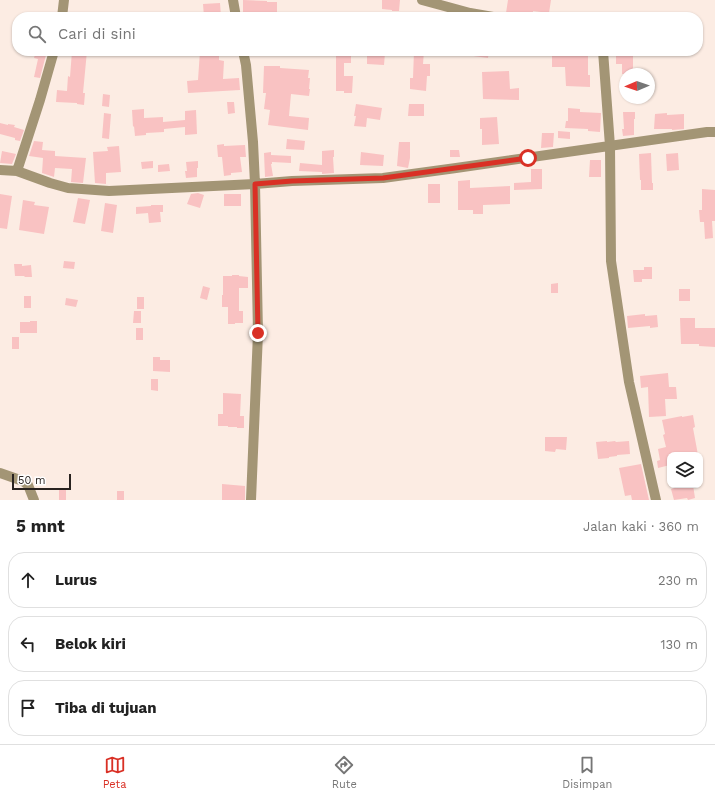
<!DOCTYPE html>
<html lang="id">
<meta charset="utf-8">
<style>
body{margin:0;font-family:"Work Sans",sans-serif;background:#f2f2f2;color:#222}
.controls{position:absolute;right:12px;bottom:12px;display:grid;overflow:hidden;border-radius:8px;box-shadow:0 1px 3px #0004}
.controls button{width:36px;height:36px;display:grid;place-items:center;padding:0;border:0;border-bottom:1px solid #e0e0e0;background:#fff;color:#222;font:20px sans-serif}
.compass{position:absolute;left:619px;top:68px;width:36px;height:36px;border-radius:50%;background:#fff;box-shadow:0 1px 3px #0004;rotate:268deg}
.scale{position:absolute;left:12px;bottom:10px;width:59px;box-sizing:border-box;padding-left:4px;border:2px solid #292320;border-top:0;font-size:11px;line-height:14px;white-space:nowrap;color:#292320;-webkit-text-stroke:3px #fff;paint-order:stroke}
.stop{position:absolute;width:12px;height:12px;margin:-9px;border:3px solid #d93025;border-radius:50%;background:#fff}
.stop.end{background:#d93025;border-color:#fff;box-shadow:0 1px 4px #0008}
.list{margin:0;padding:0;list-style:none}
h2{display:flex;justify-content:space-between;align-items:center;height:52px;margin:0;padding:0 16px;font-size:17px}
h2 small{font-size:13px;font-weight:400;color:#767676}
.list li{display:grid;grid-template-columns:26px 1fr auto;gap:12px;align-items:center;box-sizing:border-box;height:56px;margin:0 8px 8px;padding:0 8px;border:1px solid #e0e0e0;border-radius:16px}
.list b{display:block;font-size:15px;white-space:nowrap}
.list em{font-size:13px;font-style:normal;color:#767676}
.icon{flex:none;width:22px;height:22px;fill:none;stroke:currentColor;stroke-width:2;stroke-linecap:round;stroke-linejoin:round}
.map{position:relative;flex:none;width:715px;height:500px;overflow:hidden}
.search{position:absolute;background:#fff;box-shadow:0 1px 3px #0004;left:12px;right:12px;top:12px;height:44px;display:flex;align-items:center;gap:10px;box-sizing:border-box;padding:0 14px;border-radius:16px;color:#767676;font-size:15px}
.sheet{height:244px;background:#fff}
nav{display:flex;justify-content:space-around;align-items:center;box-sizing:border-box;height:56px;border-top:1px solid #e0e0e0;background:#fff;font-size:11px;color:#767676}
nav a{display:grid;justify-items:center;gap:2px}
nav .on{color:#d93025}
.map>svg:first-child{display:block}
.building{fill:#f9c2c2}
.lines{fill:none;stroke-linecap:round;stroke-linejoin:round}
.minor{stroke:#a39575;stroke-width:10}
.route{stroke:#d93025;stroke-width:5}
</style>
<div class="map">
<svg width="715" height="500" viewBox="0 0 715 500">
<rect width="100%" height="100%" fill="#fcece3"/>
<path class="building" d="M243,0l24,1v1h10v12h-7v-2h-27z
M382,0h18l-1,11h-7v-1l-10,-1z
M508,0h43l-2,13 -16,-2v4l-27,-2z
M220,3l1,14h-17l-1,-13z
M36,51h11l-7,27 -6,-1 4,-18 -4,-1z
M72,51h15l-4,42h2l-1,12 -7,-1v-1l-21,-1 1,-12 10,1 1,-15 2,1z
M200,51h19v9l5,1 -1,18 16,-1 1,12 -52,3 -1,-12 11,-1z
M336,51h15v12h-7v13h9l-1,17h-8v-2h-8z
M414,51h10l-1,13h7v12h-3l-1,15 -16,-2v-11h3z
M466,51h23l-1,7 -22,-3z
M616,52h17v22h-11v-10h-6z
M367,53h18l-1,12 -17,-1z
M578,53v1h10v21h2v12l-24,-1 -1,-19h-13v-12z
M264,66h16v2l29,2 -1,8h2l-1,11h1l-1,7 -18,-2 -2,22 20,2 -1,12 -40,-5 2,-15 -6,-1 2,-16h-3z
M509,71l1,18 9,-1v12l-36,-1 -1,-27z
M103,94l7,1 -1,12 -7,-1z
M227,102h7l1,11 -7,1z
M356,104l26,4 -2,12 -13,-2 -1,9 -12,-1 2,-10h-2z
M409,104h15v12h-16z
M568,108l12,1v3l21,1 -1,19 -12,-1v-2l-23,-1 1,-7h2z
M144,109v9l19,-1v5l22,-2v-9l11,-1 1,24 -12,1v-8l-21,2v3l-18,1v2l-11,1 -1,-10 -1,1 -1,-17z
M623,112h12v7h-1v16l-11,1 -1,-7h2z
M104,113l7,1 -2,25 -7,-1z
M667,113v2l17,-1v15l-12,1v-1h-18l1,-15z
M497,117l2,27 -17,1v-16h-2v-11z
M0,123l8,2v-1l7,1 -1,2 10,3 -4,11 -5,-1v-2l-15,-4z
M558,131l12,1v7l-12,-1z
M542,133h12l-1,14 -12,1z
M287,139l18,2 -1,9 -18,-1z
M34,141l9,1 -1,8 13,1v5l31,2 -3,25 -12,-1 1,-13 -17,-1 -1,9 -12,-4 1,-15 -14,-2z
M399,142h11v16l-2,10 -11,-2z
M224,144v2l21,-1 1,12h-6l2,15 -11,1v2l-7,1 -2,-19h-4l-1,-12z
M119,146l2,26 -15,1v11l-11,-1 -2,-31 15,-1 -1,-4z
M334,150v7h-1l1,16 -12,1v-2l-23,-1 1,-8 22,2v-14z
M450,150h9l1,7h-10z
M2,151l14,3 -4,10 -12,-1z
M271,152v3l20,1v7l-19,-1v2h-1l2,12 -8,1 -1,-24z
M361,152l23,3 -1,11 -23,-1z
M651,153l1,30h1v7h-12v-10h-1l-1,-26z
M678,153l1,17 -12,1 -1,-17z
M590,160h11v17h-12z
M153,161v7l-11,1 -1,-7z
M198,161v7h-1v9l-11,1 -1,-7h2l-1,-9z
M169,164l1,7 -12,1v-7z
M531,169h11v20l-28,1v-7l17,-1z
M470,180v8l40,-2v18l-27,1v9h-10v-4h-15v-29z
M428,184h12v19h-12z
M702,189l13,1v31h-3l1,17 -8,1 -1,-17h-4l-1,-12h3z
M198,193l6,2 -4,13 -13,-4 4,-10z
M0,194l12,2 -5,33 -7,-1z
M224,194h17v12h-17z
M78,198l12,2 -5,24 -12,-2z
M23,200l12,2 -1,3 15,2 -5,27 -25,-4z
M105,203l12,2 -4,28 -12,-2z
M151,205h12v7h-3l1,10 -12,1 -1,-10 -12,1v-7l15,-1z
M64,261l11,1 -1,7 -11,-1z
M14,264h8v2l9,-1 1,12h-7l-1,-1h-9z
M644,267h8v12h-10v3h-8l-1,-12h11z
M232,275h7v1l9,1v11h-9v23h4v12h-8v1h-7v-17h-6v-12h1v-19h9z
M558,283v10h-7v-9z
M203,286l7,2 -3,12 -7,-2z
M679,289h11v12h-11z
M24,296h7v12h-7z
M137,297h7v12h-7z
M66,298l12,2 -2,7 -11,-2z
M134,311h7v12h-8z
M645,314v2l12,-1 1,12 -8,1v-2l-22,2 -1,-12z
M680,318h15v10h20v19l-16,-1v-2h-18z
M30,321h7v12h-17v-11h10z
M136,328h7v12h-7z
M12,337h7v12h-7z
M153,357h7v3h10v12l-17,-1z
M668,373l1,14h7l1,12h-12l1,17 -17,1 -1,-30 -7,1 -1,-12z
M151,379h7v12l-7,-1z
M223,393l18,1 -1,22h4v12h-7v-1h-9v-1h-10v-12h5z
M693,415l2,12 -2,1 5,27h-28v10l-12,3 -1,-7 3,-1 -2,-11 8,-2 -3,-12 2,-1 -3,-14 20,-4v1z
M545,437h22l-1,13 -10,-1 -1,3 -10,-1z
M607,441v1l8,-1 1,1 13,-1 1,13 -13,1v1l-8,1v1l-11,1 -2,-17z
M641,464l8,36h-17l-1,-5 -6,1 -6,-28z
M222,484l23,2v14h-23z
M673,485h20l2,13 -7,2 -1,-2 -13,2 -3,-11 3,-1z
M59,488h7v12h-7z
M117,491h7v9h-7z"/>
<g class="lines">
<path class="minor" d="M233,0l3,17
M422,0l48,13 23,4
M62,17l2,-17
M243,51l3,14 7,77 2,42 3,149 -7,167
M603,51l7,95 1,115 18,121 27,118
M0,170l17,1 33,12 18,5 41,3 146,-7 37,-3 91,-3 73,-10 251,-36h8
M17,171l23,-71 14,-49
M0,473l23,8 5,4 6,15"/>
</g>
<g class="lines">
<path class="route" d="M258,333l-3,-149 37,-3 91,-3 145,-20"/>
</g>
</svg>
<div class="controls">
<button><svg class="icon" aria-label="layers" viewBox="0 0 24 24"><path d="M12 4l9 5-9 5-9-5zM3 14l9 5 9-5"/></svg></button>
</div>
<svg class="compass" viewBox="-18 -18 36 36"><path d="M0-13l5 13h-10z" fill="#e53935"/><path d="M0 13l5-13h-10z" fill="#767676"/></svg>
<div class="scale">50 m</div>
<div class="stop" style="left:528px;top:158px"></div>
<div class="stop end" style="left:258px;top:333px"></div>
<div class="search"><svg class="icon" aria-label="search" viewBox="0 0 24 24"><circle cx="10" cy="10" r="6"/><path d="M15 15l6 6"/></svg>Cari di sini</div>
</div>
<section class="sheet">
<h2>5 mnt<small>Jalan kaki · 360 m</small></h2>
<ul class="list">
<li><svg class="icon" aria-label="ahead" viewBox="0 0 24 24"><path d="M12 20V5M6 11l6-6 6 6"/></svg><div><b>Lurus</b></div><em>230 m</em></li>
<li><svg class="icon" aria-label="left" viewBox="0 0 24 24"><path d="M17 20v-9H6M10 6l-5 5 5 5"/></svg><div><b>Belok kiri</b></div><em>130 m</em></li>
<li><svg class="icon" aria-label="arrive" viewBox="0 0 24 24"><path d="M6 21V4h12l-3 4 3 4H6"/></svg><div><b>Tiba di tujuan</b></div></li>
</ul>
</section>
<nav>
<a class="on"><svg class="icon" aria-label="map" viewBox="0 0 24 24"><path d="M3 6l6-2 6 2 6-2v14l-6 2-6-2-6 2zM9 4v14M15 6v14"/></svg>Peta</a>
<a><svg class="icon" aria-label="directions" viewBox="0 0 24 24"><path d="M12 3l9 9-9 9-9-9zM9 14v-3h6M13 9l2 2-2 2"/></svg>Rute</a>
<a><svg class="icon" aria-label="saved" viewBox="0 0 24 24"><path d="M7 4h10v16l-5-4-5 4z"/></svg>Disimpan</a>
</nav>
